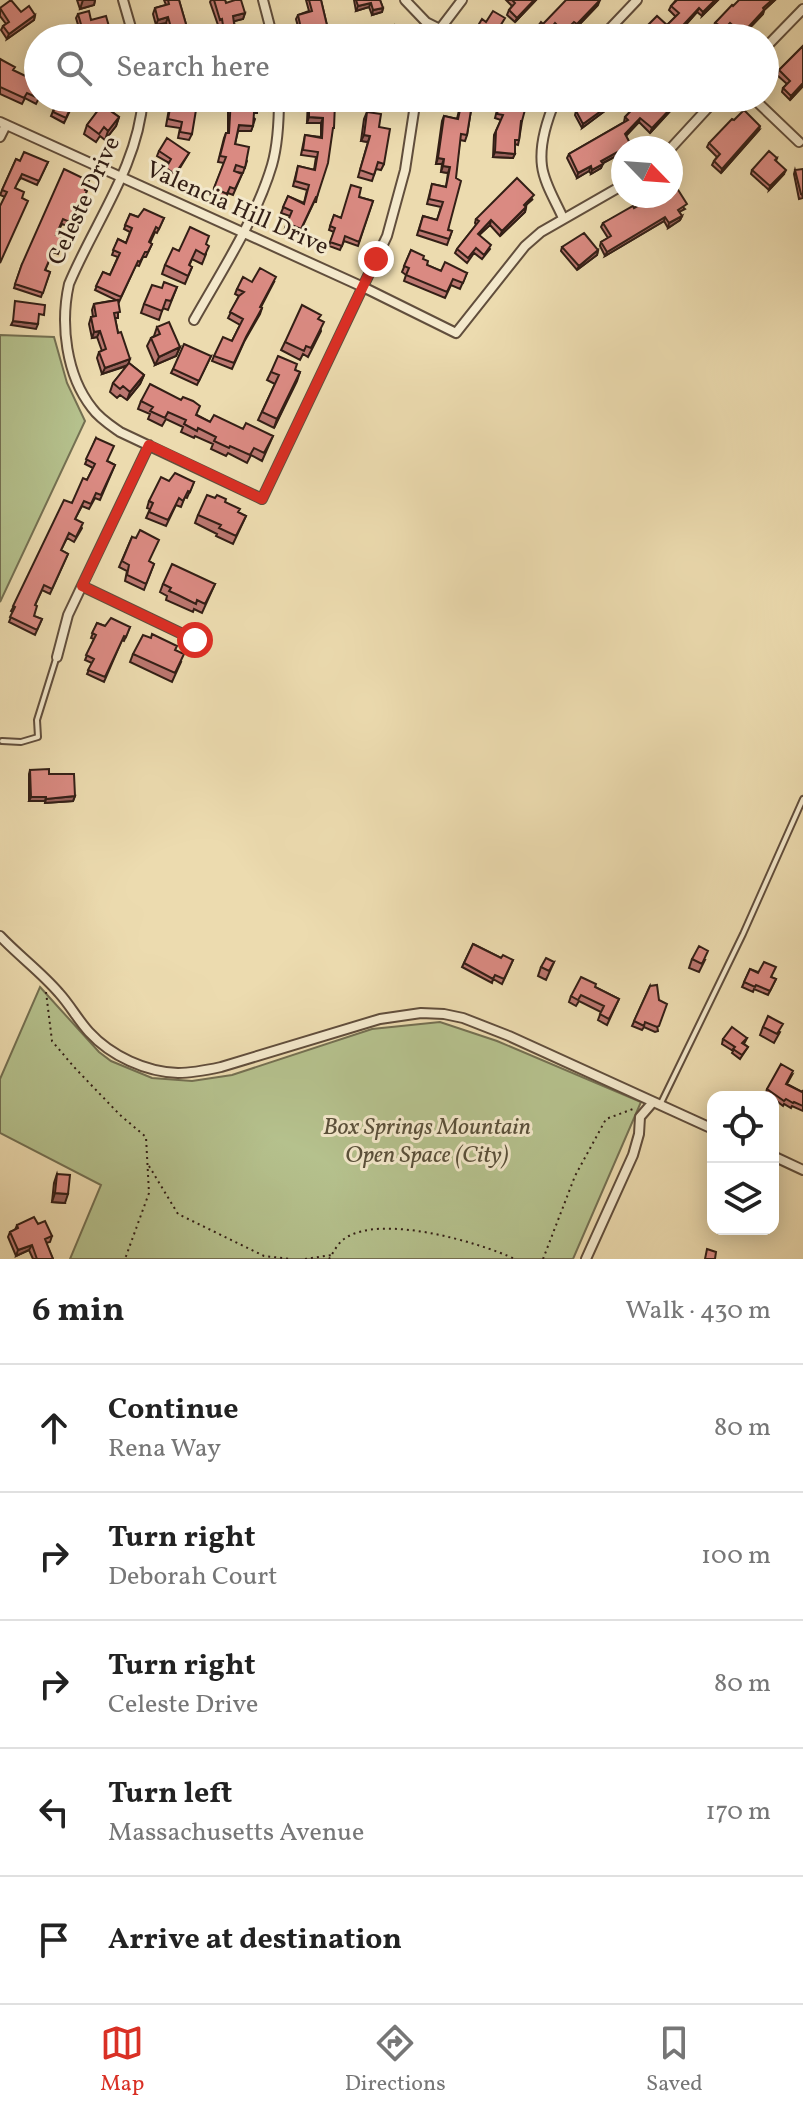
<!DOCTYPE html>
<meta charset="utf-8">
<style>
body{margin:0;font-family:Vollkorn,serif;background:#f6f6f6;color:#222}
.controls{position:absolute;right:24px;bottom:24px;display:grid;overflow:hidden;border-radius:16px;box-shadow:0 4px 20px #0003}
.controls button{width:72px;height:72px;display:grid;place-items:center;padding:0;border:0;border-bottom:2px solid #e0e0e0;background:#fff;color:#222;font:40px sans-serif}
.compass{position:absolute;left:611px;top:136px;width:72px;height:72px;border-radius:50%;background:#fff;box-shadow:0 4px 20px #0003;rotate:115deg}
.stop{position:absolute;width:24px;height:24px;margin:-18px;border:6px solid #d93025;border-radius:50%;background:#fff}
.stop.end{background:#d93025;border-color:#fff;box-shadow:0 2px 8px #0008}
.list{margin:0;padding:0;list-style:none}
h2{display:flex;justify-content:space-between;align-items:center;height:104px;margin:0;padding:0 32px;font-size:34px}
h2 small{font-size:26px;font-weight:400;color:#767676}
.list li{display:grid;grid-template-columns:52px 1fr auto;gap:24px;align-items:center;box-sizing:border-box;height:128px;padding:0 32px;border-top:2px solid #e0e0e0}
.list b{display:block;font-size:30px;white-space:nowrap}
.list p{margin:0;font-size:26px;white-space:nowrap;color:#767676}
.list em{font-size:26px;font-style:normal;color:#767676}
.icon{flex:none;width:44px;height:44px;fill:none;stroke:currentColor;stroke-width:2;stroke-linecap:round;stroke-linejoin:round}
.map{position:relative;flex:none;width:803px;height:1259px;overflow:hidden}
.search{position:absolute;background:#fff;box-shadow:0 4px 20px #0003;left:24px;right:24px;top:24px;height:88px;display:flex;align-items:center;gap:20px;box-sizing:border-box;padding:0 28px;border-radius:44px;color:#767676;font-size:30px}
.sheet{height:744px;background:#fff}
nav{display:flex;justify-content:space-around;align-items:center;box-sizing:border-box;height:112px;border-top:2px solid #e0e0e0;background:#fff;font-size:22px;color:#767676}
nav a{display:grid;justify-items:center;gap:4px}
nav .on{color:#d93025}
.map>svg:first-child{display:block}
.green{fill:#b5c18d;stroke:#747052;stroke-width:2}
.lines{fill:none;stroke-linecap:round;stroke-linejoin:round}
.service-casing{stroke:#614e3c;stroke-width:8}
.minor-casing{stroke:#614e3c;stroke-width:12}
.path{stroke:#331f16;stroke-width:2;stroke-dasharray:2 4;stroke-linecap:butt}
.service{stroke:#f3e8cb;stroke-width:4}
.minor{stroke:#f3e8cb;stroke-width:8}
.wall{fill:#bb7770;stroke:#331f16;stroke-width:2}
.shaded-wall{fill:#99615b;stroke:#331f16;stroke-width:2}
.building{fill:#da8a82;stroke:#331f16;stroke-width:2}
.route{stroke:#d93025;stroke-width:10}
.labels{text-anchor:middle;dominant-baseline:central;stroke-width:6;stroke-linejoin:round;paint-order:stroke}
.street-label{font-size:24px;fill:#331f16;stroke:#f3e8cb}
.park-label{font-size:24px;font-style:italic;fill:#5a503a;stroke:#f3e8cb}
</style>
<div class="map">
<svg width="803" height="1259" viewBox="0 0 803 1259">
<rect width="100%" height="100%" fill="#ecdbaf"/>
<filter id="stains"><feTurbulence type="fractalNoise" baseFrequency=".0025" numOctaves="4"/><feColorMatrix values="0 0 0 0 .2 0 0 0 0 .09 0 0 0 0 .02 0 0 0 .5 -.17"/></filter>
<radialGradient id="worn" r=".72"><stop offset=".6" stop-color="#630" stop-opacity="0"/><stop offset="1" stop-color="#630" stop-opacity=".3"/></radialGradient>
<path class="green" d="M0,335l54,2 13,46 18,38 -85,181z
M40,987l59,65 12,9 41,17 40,3 40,-6 140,-46 68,-7 57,19 144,61 -68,157h-503l31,-74 -101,-52v-54z"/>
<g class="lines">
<defs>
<path id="service" d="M2,741l19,1 17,-5 -1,-17 19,-61
M661,1103l82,-169 60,-135"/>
<path id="minor" d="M123,0l11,38
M263,0l10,38
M405,0l21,22 14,7
M436,38l4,-9 22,-29
M601,38l36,-38
M765,48l38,-39
M143,98c-5,68 -48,124 -74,186 -9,40 -3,91 23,124 7,10 18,17 28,24l142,67 125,-263 18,-66 11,-72
M556,98c-8,20 -17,45 -14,68 2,17 14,36 21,52
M753,98l46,44
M0,122l363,165 93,46 69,-87 16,-14 82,-47
M0,137l6,-12
M671,148l46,-50
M194,320c27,-48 62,-101 78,-155 6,-21 7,-45 7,-67
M82,586l113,54
M57,657l11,-42 81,-170
M0,936c19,20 41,36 59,57 11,12 19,27 30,39 22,24 57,40 89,41 15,0 29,-3 43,-6l159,-48 41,-6 23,1 19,4 46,18 204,93
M773,1156l30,14
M586,1259l47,-104 6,-21 1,-17 13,-15"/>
</defs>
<use href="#service" class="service-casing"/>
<use href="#minor" class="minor-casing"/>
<path class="path" d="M46,992l6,49 22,26 46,48 26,22 3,56 -24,66
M149,1166l29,48 86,42 27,3
M305,1259l27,-4
M329,1259c4,-6 9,-16 15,-20 36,-26 134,3 171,20
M543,1259l32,-83 31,-57 27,-10"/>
<use href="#service" class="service"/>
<use href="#minor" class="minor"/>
</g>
<path class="wall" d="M77,0h18l-1,5 -14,4z
M164,0h15l11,38h-19l-5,-15 -10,2 -3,-11 2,-6 11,-3z
M211,0h14l1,3 19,10 -2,6 -9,2 2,16 15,1h-29l-2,-13h-2l-8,-23z
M306,0h15l9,38h-29l-5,-19 2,-4 11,-4z
M354,0h26l3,8 -1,4 -10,3 -3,-8 -13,4z
M506,0h30l-21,22 -8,-7 2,-5 3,-4z
M676,0h42l-16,16 -5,-4 -22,25 -8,-12 9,-8 -7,-7 2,-4z
M775,0l-11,10 -1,4 -23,24 -12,-10 -8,9 -6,-10 1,-4 18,-17z
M598,5l-23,24 -3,-3 -9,11 -10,-9 -7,10 -3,-14z
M0,8l21,4 14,3 -1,5 -27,19 -6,-9 2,-4 3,-2 -6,-8z
M78,14l32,16 -2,5 -10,3h-16l-6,-20z
M803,46v40l-13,14 -8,-8 1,-4 4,-4 -10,-9 2,-5z
M0,59l13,11 26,28 -3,6 -11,-6 -3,6 -22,-10z
M49,98h27l-12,25 -13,-7 5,-12 -8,-4z
M95,98h25l-1,9 -15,-1 15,11 -3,9 -11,14 -5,-4 -4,6 -12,-8 3,-9 15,-19h-7z
M168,98h21v2h-5v8l8,26 -3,6 -11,-2 2,-10 -14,-2 4,-23 -2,-1z
M230,98l25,21 -4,12h-13l-3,13 12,17 -4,12 -7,-1 6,2 -9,21 -5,-2 -3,6 -13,-5 12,-31 -6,-1 6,-24 2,-5h2v-30z
M308,98h23l1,35 -15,64 -1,5h-2l-15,32 -14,-6 5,-12 -9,-3 7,-17 16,7 3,-13 -14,-4 5,-20 16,4 2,-13 -15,-2 4,-20 16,2v-14h-14z
M370,98h16l-3,9 -14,-4z
M448,98h25l-6,37 -2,6 -5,-1 -12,90 4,1 -5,14 -30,-10 6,-19 14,4 4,-13 -14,-3 5,-20 14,3 2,-14 -7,-1 1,-8h-6l6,-43 2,-5 13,3 3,-13 -13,-2z
M500,98l12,4 10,19 -3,19 -1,5 -3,-1 -2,14 -20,-1 1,-22 7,-15 -6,-2z
M643,98h37l-6,6 -1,4 -23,25 -11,-11 -13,14 6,11v1h-9v7l-2,1 -1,-2 -18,10 -1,4 -10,6 -2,-3 -12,7 -10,-20 2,-4 55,-32 1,-5z
M610,107l-28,21 -7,-13 1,-4z
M367,112l12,15 5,37 -3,6 -5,-1 -4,12 -14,-4 10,-35 -7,-1 3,-22z
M759,130l-38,43 -9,-8 2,-4 3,-4 -10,-10 2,-4z
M159,151l30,2 -15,25 -10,-5 5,-10 -12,-7z
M777,158l-1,3 8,13 -15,16 -18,-16 1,-4z
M16,159l4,2 28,1 -11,23 -16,-7 -16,19 -5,-2z
M795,170l8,28 -4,1 -5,-25z
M85,191v5l-15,31 -8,-3 -6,11 8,3 -6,16 -5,-2 -8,18 5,2 -9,25 -27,-9 8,-24z
M653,196h18l14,13 -6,3 3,4 -2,4 -12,8 -4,-7 -59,35 -5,-10 1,-4 7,-4 -7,-11 2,-4 31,-15 18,-9z
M359,197l14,4 -15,45 -14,-5 -4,9 -11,-4 5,-14 -5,-2 5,-15 7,3z
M533,199l-8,7 1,1 -1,5 -25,24 -10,-11 -11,10 11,14 -8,10 -8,-6 -7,10 -12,-10 2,-4 19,-24 -1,-2 1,-4z
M130,214l8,3 26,1 -7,15 -2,-1 -5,11 2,1 -6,13h-3l-4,9 -3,-1 -17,37 -1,-1v17h-3l3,15 11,30 15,12 -4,9 -13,16 -7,-5 -3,3 -7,-6 3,-9 14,-17 -25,8 -5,-16 2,-6 3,-1 -5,-14 -5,1 -3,-14 2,-7h2l-1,-7 2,-6 22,-4 -21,-10 8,-18 7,3 8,-18 -6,-2 6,-16 8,4 4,-11 -6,-3z
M206,244v10l-4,10 -10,-5 -3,7 3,1 -7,17 -23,-10 3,-9 14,-14z
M562,247l36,3 -1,5 -20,15 -16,-19z
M411,250l12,9 4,6 14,6 26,2 -7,16 -9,-4 -6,13 -41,-17 2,-6 -4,-3z
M252,282h22l-13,25 1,1 -2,6 -16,28 -12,27 -20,-8 2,-5 18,-15 8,-16 -12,-7 11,-22 -4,-2 2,-5z
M177,287l-9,23 -5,-2 -4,12 -18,-7 3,-9 18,-16z
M319,320l2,11 -13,26 -5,-3 -3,6 -19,-10 4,-8z
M157,327l23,20 -4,9 -21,9 -8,-19 4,-8 3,-2z
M211,356l-14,29 -26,-12 2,-4z
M295,370l5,2 -26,56 -16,-8 17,-36 -8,-4 4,-8z
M141,401l56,14 13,7 63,14 -11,25 -11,-6 -4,8 -19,-10 -2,3 -15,-7 2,-5 -18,-8 -1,2 -13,-6 2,-5 -17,-8 -4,7 -14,-7 2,-5 -12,-5z
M96,438l11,23 8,4 -15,35 -5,-2 -6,11 -7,-3 -7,13 7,9 -8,14 -7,-4 -6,12 7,4 -18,40 -8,-4 -7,15 -1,11 8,3 -7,16 -26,-13 4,-10 -2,-1 61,-108 15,-23 6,-12 -8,-4z
M169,481l25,1 -7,16 -2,-1 -4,10 -5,-2 -10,21 -20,-8 4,-9 -3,-1 2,-7z
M225,502l13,11 8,3 -13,28 -17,-8 1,-2 -22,-11 3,-8z
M132,537l18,25 4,2 -10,26 -19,-9 2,-10 -8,-4z
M163,584h52l-13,29 -8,-4 -1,3 -27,-12 1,-4 -7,-4z
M97,623l8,3 25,1 -6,14 -2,-1 -18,42 -17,-8 5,-11 -7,-3 9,-21 -3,-1z
M133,654l48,8 -9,20 -42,-20z
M30,770l19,4 26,22 -2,5 -28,2v-2h-16v-27z
M473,944l28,14 12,2 -11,24 -9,-5 -1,4 -30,-16z
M692,959l13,1 -6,12 -10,-4z
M554,962l-8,18 -8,-4 3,-9z
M750,969l26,10 -8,16 -14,-6 -1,3 -11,-5z
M650,986l8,45 -3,1 -11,-5 -2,3 -10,-4z
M595,987l24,12 -12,26 -9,-5 3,-8 -22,-11 -3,5 -7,-4 2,-6z
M763,1027l17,5 -6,11 -14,-8z
M747,1038l-3,6 4,3 -8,12 -8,-6 1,-2 -11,-7 1,-5z
M792,1075l-5,9 15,8 1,-1v20l-11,-5 -1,2 -7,-4 -1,2 -10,-8v-1l-7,-4 1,-4z
M57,1174l8,29 -13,-1 2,-19z
M17,1225l35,11 -2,6 -4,1 7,16h-20l-4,-9 -13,6 -8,-19 2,-5 5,-2z"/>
<path class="shaded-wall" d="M83,0h12l-1,5 -14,4z
M534,0h2l-21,22 2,-4z
M600,0l-2,5 -23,24 2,-5z
M715,0h3l-16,16 1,-4z
M772,0h3l-14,13 2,-5z
M371,3l-2,4 -13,4 2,-5z
M383,8l-1,4 -10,3 1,-5z
M699,8l-2,4 -23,26 -1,-2z
M764,10l-1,4 -23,24 2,-4z
M245,13l-2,6 -12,3 2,-6z
M35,15l-1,5 -27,19 2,-5z
M168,17l-2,6 -10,2 2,-5z
M110,30l-2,5 -14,3 1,-3z
M803,83v3l-13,14 1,-4z
M97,102h23l-1,5 -24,-1z
M612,103l-2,4 -28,21 1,-4z
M675,104l-2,4 -23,25 2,-5z
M119,117l-3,9 -11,14 3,-9z
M309,117l14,1 -2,5h-14z
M640,118l-1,4 -16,16 2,-4z
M239,125l14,1 -2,5h-14z
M760,126l-1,4 -38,43 1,-4z
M364,135l6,1 -2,6 -7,-1z
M621,150l-1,4 -21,11 2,-4z
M495,152l20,2 -2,4 -20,-1z
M438,158l6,1 -2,5h-6z
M603,164l-2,4 -10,6 1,-4z
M443,166l7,1 -2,6 -7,-1z
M591,166l-2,5 -12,7 1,-5z
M786,170l-2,4 -15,16 1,-4z
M526,207l-1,5 -25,24 2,-5z
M682,216l-2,4 -12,8 1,-5z
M665,217l-1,4 -59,35 2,-4z
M491,220l-1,5 -14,13 2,-4z
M598,250l-1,5 -20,15 2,-4z
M13,321l25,3 -2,5 -25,-4z
M100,331l-3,6 -5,1 2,-6z
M180,347l-4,9 -21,9 4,-8z
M130,359l-2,6 -26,9 3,-6z
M300,372l-3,9 -23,47 3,-9z
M144,375l-4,9 -13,16 3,-8z
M75,796l-2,5 -28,2 1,-4z
M31,797h15l-1,4h-16z
M55,1193l13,1 -3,9 -13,-1z
M32,1245l-3,5 -13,6 2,-6z"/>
<path class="building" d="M11,0l10,12 8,-6 6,9 -26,19 -6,-8 6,-4 -9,-14z
M168,0h11l11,38h-16l-6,-21 -10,3 -3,-12 14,-4z
M214,0h11l1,3 9,-3h6l4,13 -12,3 3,21 14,-2 1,3h-26l-3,-19 -2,1z
M309,0h12l9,38h-27l-5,-23 14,-4z
M356,0h24l3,8 -10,2 -2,-7 -13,3z
M512,0h22l-17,18 -8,-8 6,-7z
M566,0h34l-23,24 -3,-2 -10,10 -9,-9 -11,14 2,1h-17l12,-16 2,2z
M677,0h38l-12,12 -4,-4 -26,28 2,2h-40l22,-22 10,9 12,-12 -8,-7z
M739,0h33l-9,8 1,2 -22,24 -12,-11 -12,13 3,2h-19l15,-14 -2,-1 17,-18 1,1z
M89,11l2,9 15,-4 4,14 -15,5 1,3h-11l-7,-24z
M493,11l12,7 -12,20h-17l3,-7 -3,-2 6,-10 4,3z
M395,25l12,8 -3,5h-18z
M803,46v37l-12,13 -8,-8 7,-7 -11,-11z
M0,59l15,8 -2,3 25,12v16l-11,-5 -3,5 -24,-11z
M55,98h20l-9,20 -13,-6 5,-12z
M97,98h23v4h-23z
M172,98h12v10l12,2 -4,24 -12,-2 2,-10 -14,-3z
M231,98h26v15h-3l-1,13 -14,-1 -4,19 14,3 -4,21 -9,-3 -2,6 8,3 -7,15 -5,-2 -3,7 -13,-6 12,-31 -6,-1 6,-23h3z
M311,98h20v5h4l-1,25h-1l-5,35 -11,34h-1l-15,32 -14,-6 5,-12 -9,-4 5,-11 16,8 5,-19 -14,-4 3,-15 17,4 3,-18 -15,-2 2,-15 17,3 1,-20 -14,-1v-15h2z
M449,98h24l-6,37 -6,-1 -5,44 5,3 -13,49 4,1 -3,8 -30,-9 4,-14 14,4 6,-18 -14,-3 3,-15 14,3 4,-20 -7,-1 1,-7 -6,-1 6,-42 14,3 4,-18z
M501,98h12l-1,4 14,4 -4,15h-1l-2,19h-4v14l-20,-2 1,-21 7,-16 -6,-1z
M593,98h15l4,5 -29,21 -7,-13z
M643,98h34l-4,4 2,2 -23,24 -12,-10 -15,16 7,13 -9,1v4l-2,-2 -20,11 2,3 -11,6 -1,-4 -13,7 -9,-19 59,-34 -3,-3z
M102,105l17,12 -11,14 -4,-4 -5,7 -12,-9z
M744,110l16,16 -38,43 -8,-8 6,-7 -11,-11 23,-24 2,1z
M367,112l14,2 -2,13 11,2 -6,35 -6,-2 -4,13 -14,-5 10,-34 -6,-1z
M167,138l22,15 -14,21 -9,-6 5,-9 -12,-8z
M769,151l8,7 -2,2 11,10 -16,16 -18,-16z
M24,152l24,10 -9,19 -17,-7 -7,14 9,4 -2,6 6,3 -28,62v-57l7,-14 -5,-2 14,-31 4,2z
M64,169l25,12 -4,9 2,1 -15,32 -9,-4 -7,16 8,3 -5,11 -4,-2 -10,23 5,2 -7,21 -28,-9 7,-20z
M803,169v25h-2l-6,-24z
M517,178l17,17 -10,10 2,2 -24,24 -11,-11 -13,14 13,11 -7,10 -8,-7 -8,10 -11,-9 22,-28 -3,-2z
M351,185l10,3 -2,9 14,4 -14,41 -14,-6 -3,10 -12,-4 5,-14 -5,-2 4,-11 7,3z
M675,185l12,19 -9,6 4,6 -13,7 -4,-6 -58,35 -6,-10 10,-6 -8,-13 30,-17 1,2 20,-11v-1h17v-9z
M144,209l20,9 -5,11 -3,-2 -7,15 3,2 -4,8h-3l-5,10 -2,-1 -17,36 -25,-11 7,-14 7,3 10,-22 -7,-3 5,-11 8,4 6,-15 -7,-3 5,-11 8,3z
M190,227l19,9 -3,8 3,2 -4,9 -9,-5 -7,15 3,2 -4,9 -23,-11 8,-17 6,3z
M584,233l14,17 -19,16 -17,-19z
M411,250l13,6 -1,3 5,2 -1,4 14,6 4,-9 22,11 -4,10 -10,-4 -6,13 -41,-17 3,-7 -5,-2z
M260,268l16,9 -16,30 2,1 -16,29 -12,26 -20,-7 9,-19 9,4 11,-22 -13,-7 9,-16 5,-4 -7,-3 6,-12 9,5z
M164,282l13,5 -6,14 -5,-1 -4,11 -18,-7 8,-19 10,3z
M118,300l2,12 -6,1 4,20 3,-1 9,27 -25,9 -6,-16 7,-3 -6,-18 -6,1 -3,-15 5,-1 -2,-12z
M15,301l30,4 -1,10 -5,-1 -1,10 -25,-3z
M302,305l19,10 -3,4 6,3 -13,26 -5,-2 -2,5 -19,-9z
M169,322l11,25 -21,10 -8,-19 9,-4 -3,-7z
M184,344l27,12 -12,25 -26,-12z
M278,356l19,8 -2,6 5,2 -23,47 -15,-7 17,-37 -8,-3z
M129,363l15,12 -14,17 -7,-6 -3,3 -7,-6z
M150,384l31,16 2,-3 10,4 7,5 -4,9 14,7 4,-7 29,14 3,-6 27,13 -9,17 -10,-5 -4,7 -20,-9 -1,2 -15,-7 2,-4 -18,-9 -1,3 -13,-7 2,-4 -18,-8 -3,6 -15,-7 3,-4 -12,-6z
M96,438l18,8 -7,15 8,4 -14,30 -5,-2 -5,11 -7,-3 -9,18 8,4 -7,14 -7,-4 -8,17 7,4 -16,35 -8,-4 -9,20 2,1 -3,10 8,3 -5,11 -27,-13 5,-10 -2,-1 51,-106 8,3 11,-25 4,2 8,-16 -9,-5z
M175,473l19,9 -4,10 -2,-1 -5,10 -4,-3 -11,22 -19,-8 4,-9 -4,-2 12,-24 8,4z
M207,495l8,3 2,-3 9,4 -1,3 15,7 -2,3 8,4 -10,20 -17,-8 2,-3 -23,-10z
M140,530l19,10 -10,21 5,3 -8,20 -19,-9 2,-10 -7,-4 10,-24 4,1z
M172,564l43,20 -10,20 -8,-4 -1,4 -18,-9 -9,-4 2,-3 -8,-4z
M111,618l19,9 -4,10 -2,-1 -19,41 -17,-7 6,-11 -8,-4 10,-20 -4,-2 5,-10 8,3z
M152,634l25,12 -2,4 9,4 -9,19 -42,-19 10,-19 8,3z
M49,769v5h25l1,22 -29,3v-2h-15l-1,-27z
M473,944l28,14 2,-3 10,5 -9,19 -9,-4 -2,4 -29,-16z
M699,946l9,5 -6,13 -10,-5z
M546,958l8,4 -5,9 -8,-4z
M764,962l12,5 -5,10 5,2 -6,12 -14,-6 -1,2 -11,-5 6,-13 8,4z
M581,977l15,7 -1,3 24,12 -10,20 -9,-5 4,-8 -23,-11 -3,5 -7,-4z
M657,985l2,15 8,4 -8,22 -2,1 -12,-5 -1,4 -10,-5 16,-35z
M768,1016l15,8 -6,10 -14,-7z
M732,1027l15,11 -5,5 6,4 -6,8 -9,-6 2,-2 -12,-8z
M781,1064l12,7 -7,13 16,8 1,-1v15l-9,-4 -1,1 -7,-4 -2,2 -17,-12z
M57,1174l13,1 -2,19 -13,-1z
M34,1217l4,7 7,-3 7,15 -7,3 8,20h-16l-5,-14 -14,5 -8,-18 8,-4 -1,-3z
M707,1249l9,3 -1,7h-10z"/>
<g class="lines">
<path class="route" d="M195,640l-113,-54 67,-141 113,54 114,-240"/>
</g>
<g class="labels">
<g class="street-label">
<text transform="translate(85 201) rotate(-65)">Celeste Drive</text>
<text transform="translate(237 209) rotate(24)">Valencia Hill Drive</text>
</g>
<g class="park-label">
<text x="427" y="1128">Box Springs Mountain<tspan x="427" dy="28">Open Space (City)</tspan></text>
</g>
</g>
<rect width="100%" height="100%" filter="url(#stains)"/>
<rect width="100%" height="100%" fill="url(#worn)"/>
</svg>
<div class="controls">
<button><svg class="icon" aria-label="locate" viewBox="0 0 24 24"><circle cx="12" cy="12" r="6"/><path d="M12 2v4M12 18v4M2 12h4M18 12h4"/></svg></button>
<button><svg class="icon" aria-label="layers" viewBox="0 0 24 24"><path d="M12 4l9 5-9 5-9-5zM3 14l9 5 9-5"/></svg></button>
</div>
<svg class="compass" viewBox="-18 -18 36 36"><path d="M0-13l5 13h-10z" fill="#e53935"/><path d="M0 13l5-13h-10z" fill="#767676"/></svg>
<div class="stop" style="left:195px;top:640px"></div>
<div class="stop end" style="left:376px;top:259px"></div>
<div class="search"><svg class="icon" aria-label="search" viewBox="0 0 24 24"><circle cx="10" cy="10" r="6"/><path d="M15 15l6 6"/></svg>Search here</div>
</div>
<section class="sheet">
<h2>6 min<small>Walk · 430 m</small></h2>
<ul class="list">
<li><svg class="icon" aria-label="ahead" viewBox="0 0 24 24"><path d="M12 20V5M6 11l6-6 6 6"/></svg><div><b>Continue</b><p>Rena Way</p></div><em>80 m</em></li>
<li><svg class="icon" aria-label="right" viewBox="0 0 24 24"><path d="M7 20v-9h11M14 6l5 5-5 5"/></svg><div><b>Turn right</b><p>Deborah Court</p></div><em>100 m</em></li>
<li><svg class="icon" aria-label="right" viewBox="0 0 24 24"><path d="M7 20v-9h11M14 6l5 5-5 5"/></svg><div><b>Turn right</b><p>Celeste Drive</p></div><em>80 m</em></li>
<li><svg class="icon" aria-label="left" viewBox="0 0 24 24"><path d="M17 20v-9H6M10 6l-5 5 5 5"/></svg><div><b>Turn left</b><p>Massachusetts Avenue</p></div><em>170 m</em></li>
<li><svg class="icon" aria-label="arrive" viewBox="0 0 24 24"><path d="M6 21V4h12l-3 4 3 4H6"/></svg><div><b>Arrive at destination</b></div></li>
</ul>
</section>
<nav>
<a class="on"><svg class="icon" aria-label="map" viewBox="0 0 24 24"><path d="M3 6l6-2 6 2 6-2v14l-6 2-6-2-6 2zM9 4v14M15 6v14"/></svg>Map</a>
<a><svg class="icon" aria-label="directions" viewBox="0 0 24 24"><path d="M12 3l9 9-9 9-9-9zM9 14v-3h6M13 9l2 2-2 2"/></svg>Directions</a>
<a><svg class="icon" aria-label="saved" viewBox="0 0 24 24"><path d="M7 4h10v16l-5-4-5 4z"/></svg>Saved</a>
</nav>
